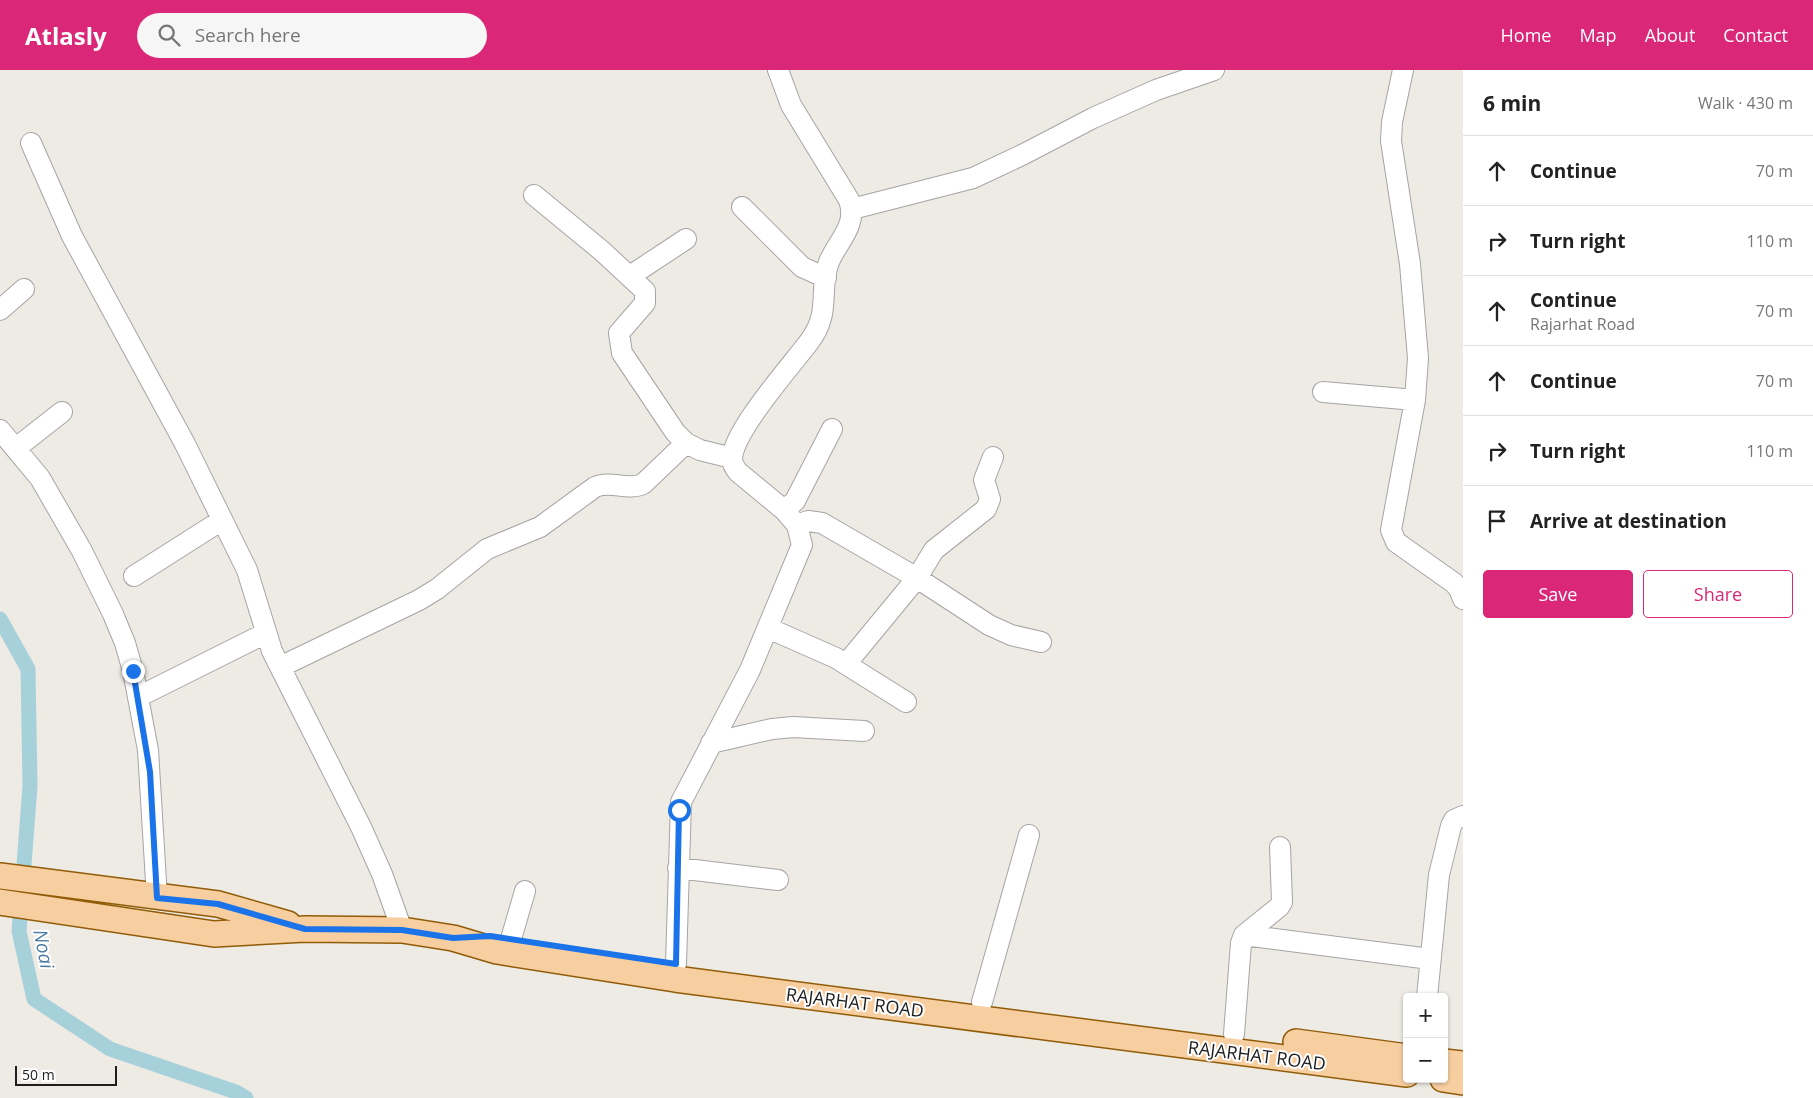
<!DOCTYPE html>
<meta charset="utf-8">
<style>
body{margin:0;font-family:"Open Sans",sans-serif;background:#f6f6f6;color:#222}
.controls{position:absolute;right:15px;bottom:15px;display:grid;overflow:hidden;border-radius:5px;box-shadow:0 1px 4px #0004}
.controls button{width:45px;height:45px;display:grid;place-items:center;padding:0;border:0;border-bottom:1px solid #e0e0e0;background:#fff;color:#222;font:25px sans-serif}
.scale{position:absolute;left:15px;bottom:12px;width:102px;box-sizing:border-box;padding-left:5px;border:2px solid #1e1e1e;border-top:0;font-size:14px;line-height:18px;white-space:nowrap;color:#1e1e1e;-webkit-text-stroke:4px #fff;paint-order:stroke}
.stop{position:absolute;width:15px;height:15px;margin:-11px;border:4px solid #1a73e8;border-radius:50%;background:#fff}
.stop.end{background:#1a73e8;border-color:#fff;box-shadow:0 1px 5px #0008}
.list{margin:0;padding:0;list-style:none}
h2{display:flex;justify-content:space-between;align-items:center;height:65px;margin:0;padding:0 20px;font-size:21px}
h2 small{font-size:16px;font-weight:400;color:#767676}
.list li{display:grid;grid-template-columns:32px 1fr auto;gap:15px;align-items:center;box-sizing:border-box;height:70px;padding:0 20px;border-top:1px solid #e0e0e0}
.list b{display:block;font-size:19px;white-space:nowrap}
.list p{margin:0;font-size:16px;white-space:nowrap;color:#767676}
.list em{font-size:16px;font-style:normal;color:#767676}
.actions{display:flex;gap:10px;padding:15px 20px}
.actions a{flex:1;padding:11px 0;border:1px solid #db2777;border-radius:5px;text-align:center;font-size:18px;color:#db2777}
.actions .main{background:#db2777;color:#fff}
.icon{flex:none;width:28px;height:28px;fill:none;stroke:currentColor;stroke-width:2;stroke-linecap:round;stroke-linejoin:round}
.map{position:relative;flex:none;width:1463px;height:1028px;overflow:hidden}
header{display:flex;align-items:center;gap:30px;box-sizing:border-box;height:70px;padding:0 25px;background:#db2777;color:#fff}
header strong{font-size:24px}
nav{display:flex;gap:28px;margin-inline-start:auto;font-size:18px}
.search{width:350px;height:45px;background:#f6f6f6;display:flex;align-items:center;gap:12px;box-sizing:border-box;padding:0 18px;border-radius:28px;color:#767676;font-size:19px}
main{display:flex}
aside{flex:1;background:#fff}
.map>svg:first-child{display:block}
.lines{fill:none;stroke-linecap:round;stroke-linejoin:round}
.canal{stroke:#a7d1da;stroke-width:15}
.minor-casing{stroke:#a5a5a5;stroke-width:22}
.major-casing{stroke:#905c07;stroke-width:28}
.minor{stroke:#fff;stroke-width:20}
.major{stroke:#f7cea0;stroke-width:25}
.route{stroke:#1a73e8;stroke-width:6}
.labels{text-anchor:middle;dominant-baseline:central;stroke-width:4;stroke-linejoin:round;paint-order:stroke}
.street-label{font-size:18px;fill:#1e1e1e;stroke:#fff}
.water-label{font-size:19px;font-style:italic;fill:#4c7aa1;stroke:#fff}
</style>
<header>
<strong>Atlasly</strong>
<div class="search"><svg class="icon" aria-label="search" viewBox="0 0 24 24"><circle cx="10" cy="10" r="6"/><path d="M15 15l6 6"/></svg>Search here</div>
<nav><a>Home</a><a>Map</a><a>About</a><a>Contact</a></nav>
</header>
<main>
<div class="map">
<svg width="1463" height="1028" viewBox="0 0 1463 1028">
<rect width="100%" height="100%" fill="#eeeae4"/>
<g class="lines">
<path class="canal" d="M0,549l28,50 2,117 -11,145 15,68 76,50 126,43 10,6"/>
<defs>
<path id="minor" d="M1403,0l-11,52 -1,19 19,123 8,94 -3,42 -24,130 5,12 58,41 5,6 4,10
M31,73l41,93 113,208 62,126 25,81 89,176 21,47 20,56
M534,125l68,56 43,40v12l-26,30 3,20 53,79 11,11 14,7 32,8
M742,137l60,60 24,11
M852,139l121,-31 51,-24 69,-36 63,-28 58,-20
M630,206l56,-37
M0,240l24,-21
M1323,322l92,8
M0,360l40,48 42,73 31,63 12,29 8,28 15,79 9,148
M16,378l46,-36
M784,440l11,-9 37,-72
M797,455l11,-4 14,2 95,55 72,47 22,10 30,7
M134,506l88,-56
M768,558l68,30 70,44
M846,594l71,-86 17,-28 52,-41 4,-10 -6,-19 9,-23
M280,597l139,-67 18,-11 50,-40 53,-22 55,-40c16,-7 32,4 48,-3l43,-41
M138,627l128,-64
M711,673l61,-14 21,-2 71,4
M678,798l100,12
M1244,865l186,24
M511,869l14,-48
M676,894l5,-162 69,-132 52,-125 -5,-20 -13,-15 -46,-38c-3,-4 -6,-8 -6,-13 1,-28 59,-93 77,-117 23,-30 9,-52 20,-80 9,-22 29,-36 20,-62l-58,-95 -13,-35
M1427,927l12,-122 12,-49 3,-6 9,-4
M982,932l47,-167
M1234,964l7,-91 3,-8 35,-28 3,-5 -2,-55"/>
<path id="major" d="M0,806l218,28 70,20
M0,832l214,32 91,-5 97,1 51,8 44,13 178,28 732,95
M1296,972l111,15
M1444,992l19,2
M1443,1009l20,3"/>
</defs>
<use href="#minor" class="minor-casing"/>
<use href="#major" class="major-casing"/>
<use href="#minor" class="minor"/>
<use href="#major" class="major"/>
</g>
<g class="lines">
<path class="route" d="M133,601l17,101 7,126 61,6 87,25 97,1 51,8 37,-2 186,28 3,-154"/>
</g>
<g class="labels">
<g class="street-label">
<text transform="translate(855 932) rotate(7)">RAJARHAT ROAD</text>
<text transform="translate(1257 985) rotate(7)">RAJARHAT ROAD</text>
</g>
<g class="water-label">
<text transform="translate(44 879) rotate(79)">Noai</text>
</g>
</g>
</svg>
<div class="controls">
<button>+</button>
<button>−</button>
</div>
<div class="scale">50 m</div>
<div class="stop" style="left:679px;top:740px"></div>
<div class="stop end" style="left:133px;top:601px"></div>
</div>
<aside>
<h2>6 min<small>Walk · 430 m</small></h2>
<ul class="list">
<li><svg class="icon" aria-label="ahead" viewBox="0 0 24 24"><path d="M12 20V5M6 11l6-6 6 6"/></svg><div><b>Continue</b></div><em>70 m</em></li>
<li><svg class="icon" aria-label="right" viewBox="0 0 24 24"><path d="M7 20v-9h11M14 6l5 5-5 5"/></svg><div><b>Turn right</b></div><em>110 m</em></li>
<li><svg class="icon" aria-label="ahead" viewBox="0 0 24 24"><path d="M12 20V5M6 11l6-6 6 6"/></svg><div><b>Continue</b><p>Rajarhat Road</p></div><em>70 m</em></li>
<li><svg class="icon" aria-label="ahead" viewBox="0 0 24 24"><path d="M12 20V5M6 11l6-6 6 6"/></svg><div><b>Continue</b></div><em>70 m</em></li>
<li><svg class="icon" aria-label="right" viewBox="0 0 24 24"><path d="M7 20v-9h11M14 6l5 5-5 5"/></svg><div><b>Turn right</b></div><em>110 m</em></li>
<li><svg class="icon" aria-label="arrive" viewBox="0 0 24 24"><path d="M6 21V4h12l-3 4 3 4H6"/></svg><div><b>Arrive at destination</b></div></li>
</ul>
<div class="actions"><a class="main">Save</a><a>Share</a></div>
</aside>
</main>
